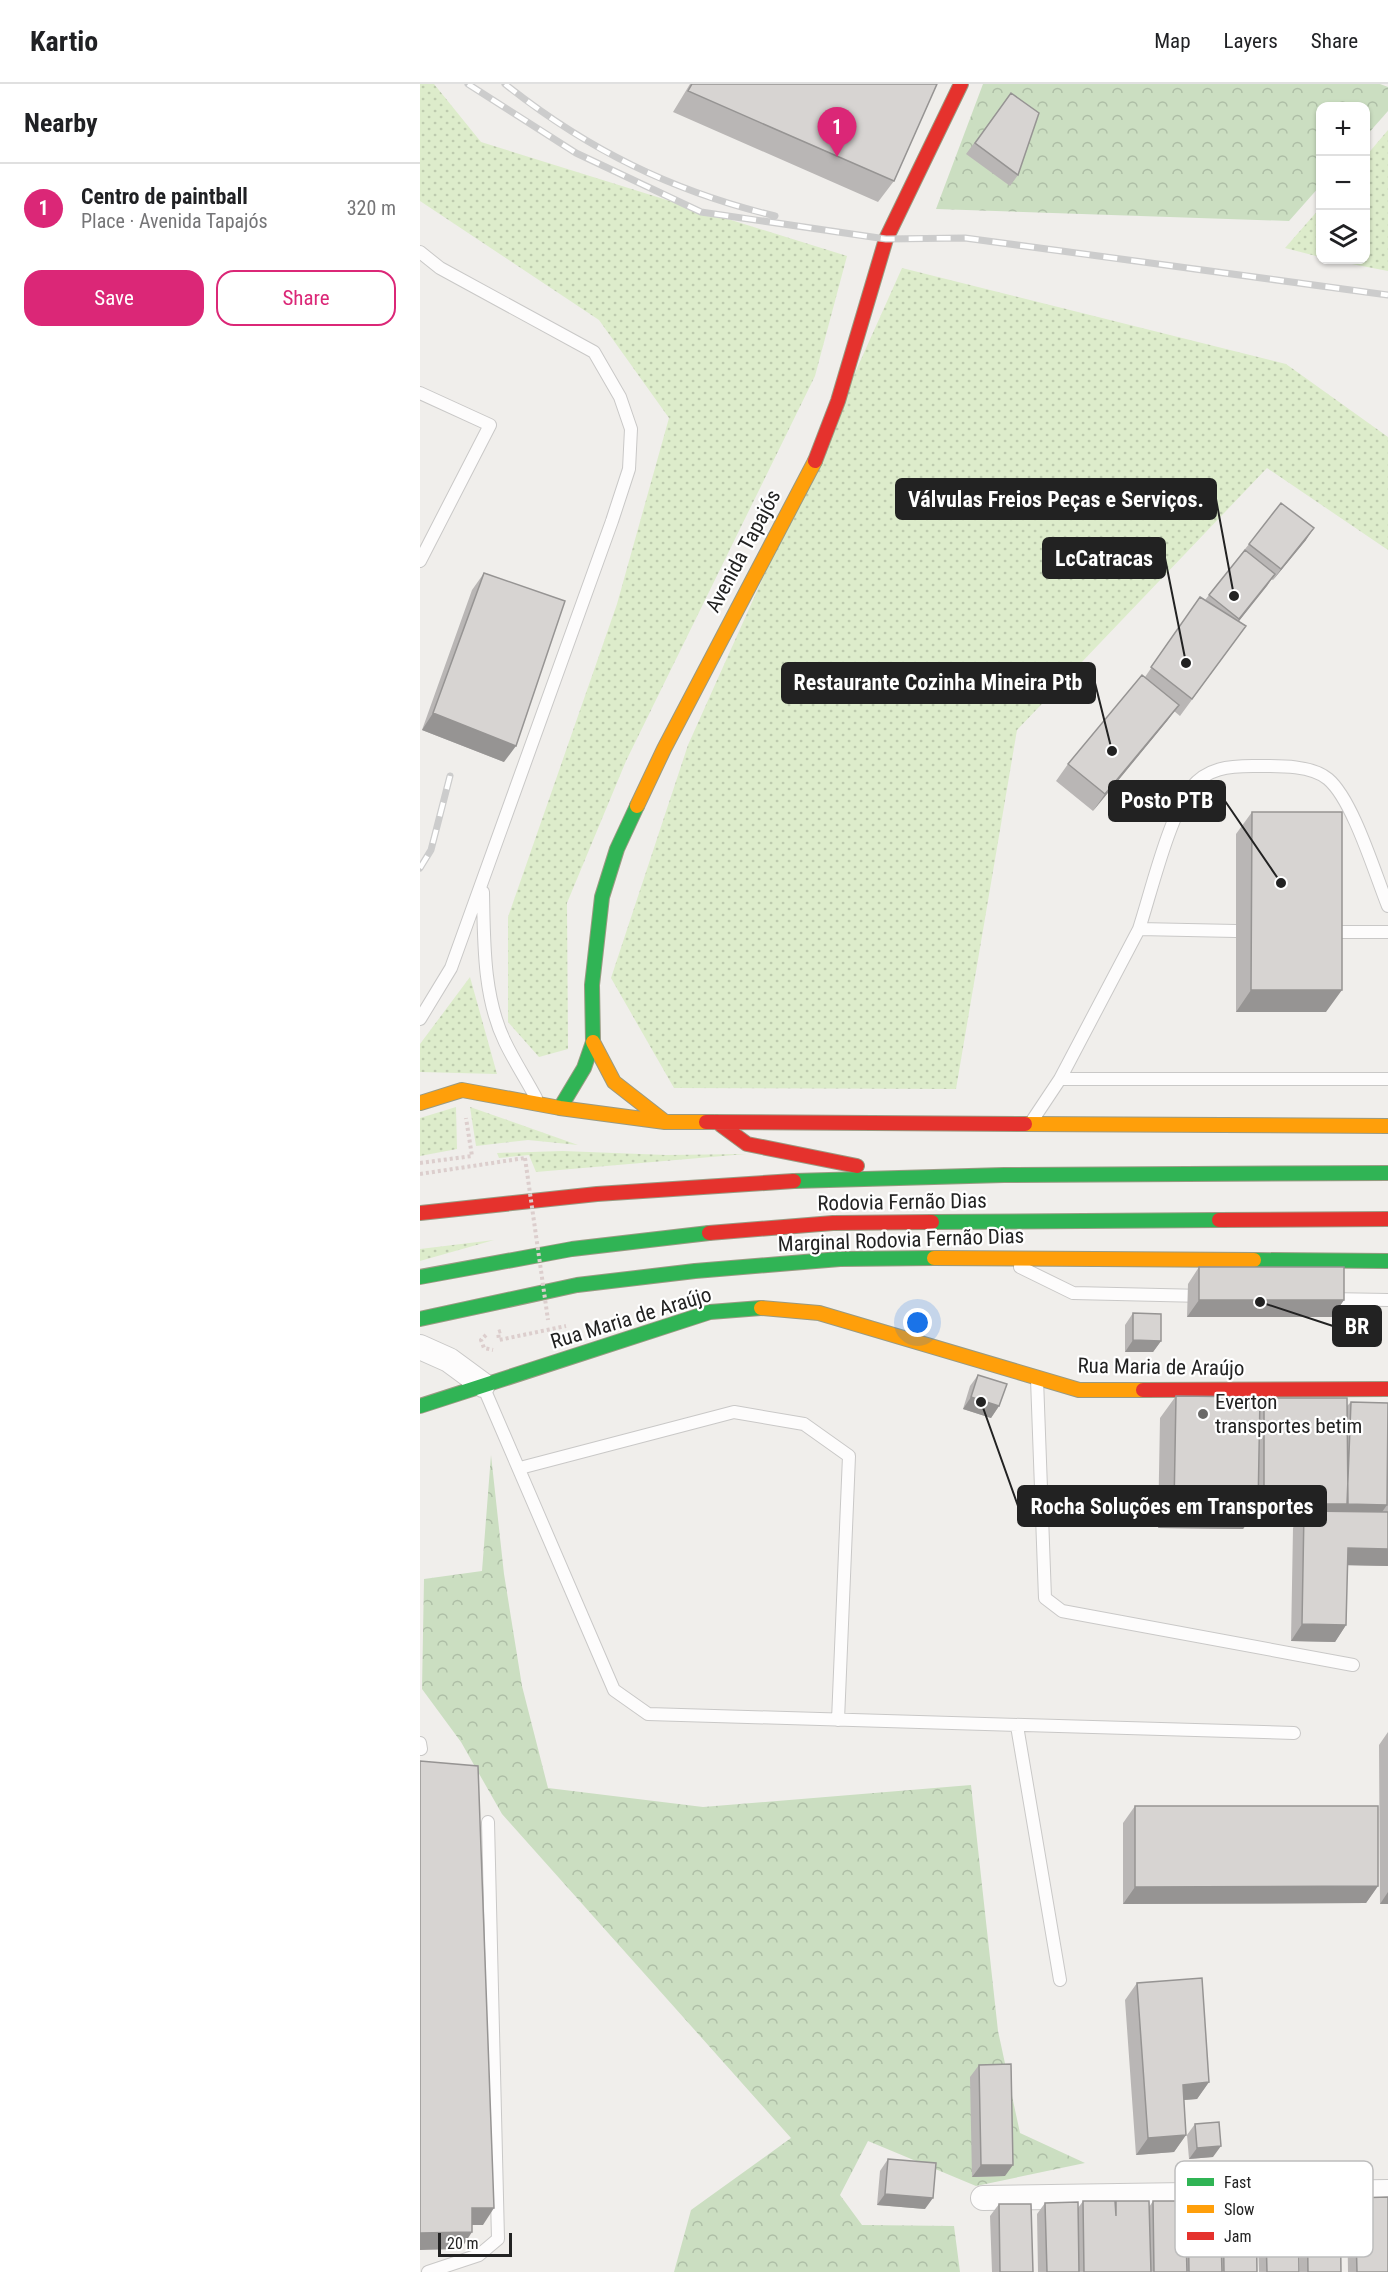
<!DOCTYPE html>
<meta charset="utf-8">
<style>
body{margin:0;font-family:"Roboto Condensed",sans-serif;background:#f6f6f6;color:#202124}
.controls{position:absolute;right:18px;top:18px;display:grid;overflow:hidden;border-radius:12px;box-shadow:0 2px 4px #0004}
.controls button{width:54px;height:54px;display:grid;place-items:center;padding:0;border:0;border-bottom:2px solid #e0e0e0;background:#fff;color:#202124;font:30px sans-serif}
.scale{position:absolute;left:18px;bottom:15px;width:74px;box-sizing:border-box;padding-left:6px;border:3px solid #222;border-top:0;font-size:16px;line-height:21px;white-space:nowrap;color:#222;-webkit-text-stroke:4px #fff;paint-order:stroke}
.you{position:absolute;left:498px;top:1239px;width:21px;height:21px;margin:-15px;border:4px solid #fff;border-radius:50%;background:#1a73e8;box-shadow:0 0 0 9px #1a73e833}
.badge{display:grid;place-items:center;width:39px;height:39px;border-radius:50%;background:#db2777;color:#fff;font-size:20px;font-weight:700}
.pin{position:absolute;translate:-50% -50px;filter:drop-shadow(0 2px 3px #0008)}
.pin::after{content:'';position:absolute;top:32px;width:21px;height:18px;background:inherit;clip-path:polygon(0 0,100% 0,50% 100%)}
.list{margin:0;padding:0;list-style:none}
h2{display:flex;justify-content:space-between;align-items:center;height:78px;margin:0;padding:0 24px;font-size:26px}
h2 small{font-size:20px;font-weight:400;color:#757577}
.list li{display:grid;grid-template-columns:39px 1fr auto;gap:18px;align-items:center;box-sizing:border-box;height:90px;padding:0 24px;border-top:2px solid #e0e0e0}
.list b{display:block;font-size:22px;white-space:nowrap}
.list p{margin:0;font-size:20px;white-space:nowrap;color:#757577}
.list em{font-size:20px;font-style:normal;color:#757577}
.actions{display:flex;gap:12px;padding:18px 24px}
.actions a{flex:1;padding:14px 0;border:2px solid #db2777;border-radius:18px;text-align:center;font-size:21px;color:#db2777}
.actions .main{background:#db2777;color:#fff}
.icon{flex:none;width:33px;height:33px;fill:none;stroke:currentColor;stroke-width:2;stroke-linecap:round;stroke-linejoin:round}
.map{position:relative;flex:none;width:968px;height:2188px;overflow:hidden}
header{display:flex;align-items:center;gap:36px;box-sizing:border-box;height:84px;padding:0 30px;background:#fff;border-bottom:2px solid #e0e0e0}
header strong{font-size:28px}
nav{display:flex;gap:33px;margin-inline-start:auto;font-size:21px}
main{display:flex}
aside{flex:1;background:#fff}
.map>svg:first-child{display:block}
.grass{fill:url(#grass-dots)}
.forest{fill:url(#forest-crowns)}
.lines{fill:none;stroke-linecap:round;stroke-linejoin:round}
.lane-casing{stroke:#c9c8c7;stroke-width:14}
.street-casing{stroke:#c9c8c7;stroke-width:26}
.fast-casing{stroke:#999a82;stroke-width:16}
.slow-casing{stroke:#999a82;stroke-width:16}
.jam-casing{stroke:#999a82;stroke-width:16}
.path{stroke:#dccecd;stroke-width:4;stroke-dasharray:3 3;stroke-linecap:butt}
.lane{stroke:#fdfcfc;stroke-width:12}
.street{stroke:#fdfcfc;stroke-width:24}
.fast{stroke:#30b455;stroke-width:14}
.slow{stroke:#ff9f0a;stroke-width:14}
.jam{stroke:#e5322d;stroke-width:14}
.rail-casing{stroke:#ccc;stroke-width:7}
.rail{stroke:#fff;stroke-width:4.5;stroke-dasharray:14;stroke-linecap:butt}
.path-bridge{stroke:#dccecd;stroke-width:4;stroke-dasharray:3 3;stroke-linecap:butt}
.wall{fill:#b9b6b5}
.shaded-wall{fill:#969493}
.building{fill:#d7d4d2;stroke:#969493;stroke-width:1.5}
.poi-dot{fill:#6a6968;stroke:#fff;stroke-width:2}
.labels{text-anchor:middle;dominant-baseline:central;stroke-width:4.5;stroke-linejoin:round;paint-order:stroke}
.street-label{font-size:21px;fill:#222;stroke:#fff}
.poi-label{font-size:21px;fill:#222;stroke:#fff;text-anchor:start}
.key{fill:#fff;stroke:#bdbdbd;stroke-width:1.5}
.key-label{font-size:16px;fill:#222}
.leader{fill:none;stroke:#222;stroke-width:2}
.callout-dot{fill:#222;stroke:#fff;stroke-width:2}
.callout{fill:#222;stroke:#222;stroke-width:2}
.callout-label{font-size:22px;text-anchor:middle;font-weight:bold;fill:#fff}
</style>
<header>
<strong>Kartio</strong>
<nav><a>Map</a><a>Layers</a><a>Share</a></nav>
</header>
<main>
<aside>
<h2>Nearby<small></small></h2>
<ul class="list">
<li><span class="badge">1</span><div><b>Centro de paintball</b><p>Place · Avenida Tapajós</p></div><em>320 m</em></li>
</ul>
<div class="actions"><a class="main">Save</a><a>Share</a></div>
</aside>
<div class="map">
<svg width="968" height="2188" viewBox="0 0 968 2188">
<defs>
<pattern id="grass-dots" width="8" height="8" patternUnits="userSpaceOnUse" patternTransform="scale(1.5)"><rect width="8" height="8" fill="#ddeccb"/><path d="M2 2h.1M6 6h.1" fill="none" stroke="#bdcaae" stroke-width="1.8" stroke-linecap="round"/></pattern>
<pattern id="forest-crowns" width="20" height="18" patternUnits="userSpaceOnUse" patternTransform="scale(1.5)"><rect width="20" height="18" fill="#cbdec1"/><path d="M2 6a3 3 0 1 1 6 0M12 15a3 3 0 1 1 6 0" fill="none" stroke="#aebea6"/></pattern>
</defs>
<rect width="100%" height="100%" fill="#f0eeeb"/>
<path class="grass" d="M0,0h14l47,58 366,114 -32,120 -189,385 -59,142 1,146 -29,8 -31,-35v-105l109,-313 52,-186 -70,-98 -179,-119z
M968,46v141l-57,-11h35v-104z
M900,124v49l-35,-9z
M482,184l384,96 102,73v113l-121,-82 -250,262 -61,359 -282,-1 -63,-110 77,-233z
M50,893l27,97 -77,-2v-28z
M36,1023l1,42 -37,7v-38z
M50,1023l108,38 -50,-5 -52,6z
M143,1067l103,4 80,-1 -210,18 -7,-17 -30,3 -2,-5z
M74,1156l-74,21v-12z"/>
<path class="forest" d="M563,0h397l8,3v24l-22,25v-30h-46v80l-31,35 -353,-12z
M71,1371l13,119 18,112 26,102 155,19 268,-22 27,246 22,102 65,30 -109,23 -108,-45 -28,54 22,30 92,1 6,46h-286l17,-62 100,-72 -289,-324 -41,-72 -39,-53 2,-110 58,-8z"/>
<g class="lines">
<defs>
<path id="lane" d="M0,168l20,16 154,84 26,45 11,32 -2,40 -17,52 -161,447 -31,51
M0,309l70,32 -70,136
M63,808c1,49 0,105 22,150 9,19 21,37 31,56
M719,845c12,-37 30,-112 52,-141 16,-20 38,-22 62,-22 21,0 57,-2 75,13 25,21 47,95 60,127
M906,848h62
M640,995h328
M612,1037l28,-42 79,-150 97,2
M600,1183l53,26 131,3
M909,1215l59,1
M617,1295l8,219 17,13 291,54
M63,1302l131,304 34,24 646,19
M100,1384l214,-56 70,12 45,32 -11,264
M597,1642l43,254
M0,1659l1,6
M8,2188l51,-17 19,-16 -10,-417"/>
<path id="street" d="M0,1263l29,13 34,25
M563,2114l405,-6"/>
<path id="fast" d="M140,1024l24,-40 9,-26 -1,-57 10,-88 15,-48 20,-43
M374,1097l210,-6 384,-2
M512,1138l287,-2
M834,1176l134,1
M0,1193l152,-28 137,-16
M0,1235l157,-34 118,-14 145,-12 94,-1
M0,1322l290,-94 51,-4"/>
<path id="slow" d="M217,722l27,-57 151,-288
M173,958l21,40 50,39
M0,1019l42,-13 98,18 105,14h41
M605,1040l363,2
M514,1174l320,2
M341,1224l58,5 260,77h64"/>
<path id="jam" d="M395,377l23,-60 48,-162 75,-155
M286,1038l319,2
M297,1038l30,22 110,22
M0,1129l177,-19 197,-13
M799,1136l169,-1
M289,1149l124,-10 99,-1
M723,1306l245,-1"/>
</defs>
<use href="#lane" class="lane-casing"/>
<use href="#street" class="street-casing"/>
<use href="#fast" class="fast-casing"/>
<use href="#slow" class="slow-casing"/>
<use href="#jam" class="jam-casing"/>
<path class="path" d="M0,1079l52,-7 -6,-38
M0,1090l105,-16
M81,1247l-3,1 1,8 67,-14
M66,1251l-5,5 3,8 9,2"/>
<use href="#lane" class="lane"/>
<use href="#street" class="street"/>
<use href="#fast" class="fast"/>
<use href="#slow" class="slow"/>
<use href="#jam" class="jam"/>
<defs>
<path id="rail" d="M48,0l108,69 125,59 185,27 79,-1 423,57
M85,0c83,66 167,107 270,132
M0,784l11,-18 19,-74"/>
</defs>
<use href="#rail" class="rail-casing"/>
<use href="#rail" class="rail"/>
<path class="path-bridge" d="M105,1074l23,162"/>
</g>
<path class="wall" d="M270,0h247l-43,97 -16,21 -205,-90z
M591,9l7,82 -8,11 -44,-32z
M886,456l-33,40 -2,-1 -32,42 7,5 -66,90 -6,-5 -7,10 -74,90 -37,-30 12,-17 77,-87 55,-80 5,3 44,-56z
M64,489l20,189 -82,-32 50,-140z
M832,728l74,200h-90v-178z
M779,1183l145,33 -12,17h-145l1,-33z
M713,1229l28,28 -8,11h-28v-27z
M558,1291l21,31 -8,12 -28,-9 7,-23z
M756,1312l84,9 4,-7 83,8 4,-4 37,1v163l-41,-1 -1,60 -11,17 -44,-1 2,-113 1,-2h-45v-5l-6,8 -85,-1 2,-110z
M968,1648v172h-8l-1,-159z
M715,1722l243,80 -12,17 -243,1v-81z
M717,1899l72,99 -12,17 -13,1 2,35 -12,17 -38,3 -11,-155z
M559,1981l26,111 -33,1 -2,-100z
M775,2040l18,33 -24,2 -2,-24z
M468,2075l37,50 -48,-4 3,-34z
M935,2114l33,74h-40l-1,-63z
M845,2116l34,72h-40l-2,-60z
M887,2116l34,72h-41l-1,-60z
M663,2117l32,2 1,-2 33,6 4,-6 32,6 3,-3 32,1 3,-4 34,71h-219l-1,-58 8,-11 33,5z
M579,2120l34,68h-41l-2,-56z"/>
<path class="shaded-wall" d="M894,444l-8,12 -33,40 8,-11z
M855,490l-8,12 -36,45 8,-12z
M759,621l-12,16 -74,90 12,-17z
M13,629l83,33 -12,16 -82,-32z
M831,906h91l-16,22h-90z
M779,1216h145l-12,17h-145z
M713,1256l28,1 -8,11h-28z
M551,1313l28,9 -8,12 -28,-9z
M844,1420h84l-16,21 -28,-14 -10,15h-45z
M927,1420l40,1 -12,17 -39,-1z
M754,1423l84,1 -15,21 -85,-1z
M928,1464l40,1v17l-52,-1z
M882,1540l44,1 -11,17 -44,-1z
M958,1802l-12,17 -243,1 12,-17z
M968,1808v12h-8z
M789,1998l-12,17 -26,2 12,-16z
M766,2051l-12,17 -38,3 12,-17z
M801,2062l-8,11 -24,2 8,-11z
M561,2081h32l-8,11 -33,1z
M465,2110l48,4 -8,11 -48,-4z
M52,2124h22l-11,17h-23z
M52,2148l-11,17 -41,1v-17z"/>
<path class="building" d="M272,0h245l-43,97 -206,-90z
M591,9l28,20 -21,62 -43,-32z
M861,419l33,25 -33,41 -32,-25z
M825,466l30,24 -36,45 -30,-24z
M64,489l81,28 -49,145 -83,-33z
M780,513l46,29 -54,73 -41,-32z
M722,591l37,30 -74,89 -37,-30z
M832,728h90v178h-91z
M779,1183h145v33h-145z
M713,1229l28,1v27l-28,-1z
M558,1291l29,9 -8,22 -28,-9z
M756,1312l84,1 -2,111 -84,-1z
M844,1314h83l1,106h-84z
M931,1318l37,1 -1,102 -40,-1z
M884,1427l84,1v37l-40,-1 -2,77 -44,-1z
M0,1677l58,5 16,442h-22v24l-52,1z
M715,1722h243v80l-243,1z
M782,1894l7,104 -26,3 3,50 -38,3 -11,-155z
M591,1980l2,101h-32l-2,-100z
M799,2038l2,24 -24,2 -2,-24z
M468,2075l48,4 -3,35 -48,-4z
M968,2113v75h-31l-2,-74z
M845,2116h33l1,72h-32z
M887,2116h33l1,72h-33z
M663,2117h32l1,15v-15h33l2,71h-67z
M733,2117h32l2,71h-33z
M803,2117h33l1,71h-33z
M658,2118l1,70h-32l-2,-69z
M800,2119l2,69h-33l-1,-68z
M579,2120h32l2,68h-33z"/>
<circle class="poi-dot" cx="783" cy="1330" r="6"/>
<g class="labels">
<g class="street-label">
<text transform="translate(323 467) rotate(-62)">Avenida Tapajós</text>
<text transform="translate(482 1118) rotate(-1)">Rodovia Fernão Dias</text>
<text transform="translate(481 1156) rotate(-2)">Marginal Rodovia Fernão Dias</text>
<text transform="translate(211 1234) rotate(-17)">Rua Maria de Araújo</text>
<text transform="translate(741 1283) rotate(1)">Rua Maria de Araújo</text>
</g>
<g class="poi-label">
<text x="795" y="1318">Everton<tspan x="795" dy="24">transportes betim</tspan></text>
</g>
</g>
<rect x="755" y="2077" width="198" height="96" rx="9" class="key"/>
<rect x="767" y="2094" width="27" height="8" fill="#30b455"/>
<rect x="767" y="2121" width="27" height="8" fill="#ff9f0a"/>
<rect x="767" y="2148" width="27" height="8" fill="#e5322d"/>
<g class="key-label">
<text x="804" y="2104">Fast</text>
<text x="804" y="2131">Slow</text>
<text x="804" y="2158">Jam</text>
</g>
<path class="leader" d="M814 512L796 415M766 579L745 474M692 667L675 599M861 799L805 717M840 1218L913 1242M561 1318L598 1422"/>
<g class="callout-dot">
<circle cx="814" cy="512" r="6"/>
<circle cx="766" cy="579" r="6"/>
<circle cx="692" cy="667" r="6"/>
<circle cx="861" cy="799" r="6"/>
<circle cx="840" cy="1218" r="6"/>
<circle cx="561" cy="1318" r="6"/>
</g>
<g class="callout">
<rect x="476" y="395" width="320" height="40" rx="6"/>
<rect x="623" y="454" width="122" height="40" rx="6"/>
<rect x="362" y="579" width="313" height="40" rx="6"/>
<rect x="689" y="697" width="116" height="40" rx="6"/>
<rect x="913" y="1222" width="48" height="40" rx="6"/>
<rect x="598" y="1402" width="308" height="40" rx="6"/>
</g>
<g class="callout-label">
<text x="636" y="423">Válvulas Freios Peças e Serviços.</text>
<text x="684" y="482">LcCatracas</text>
<text x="518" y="606">Restaurante Cozinha Mineira Ptb</text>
<text x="747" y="724">Posto PTB</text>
<text x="937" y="1250">BR</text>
<text x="752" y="1430">Rocha Soluções em Transportes</text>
</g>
</svg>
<div class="controls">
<button>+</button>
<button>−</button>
<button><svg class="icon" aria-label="layers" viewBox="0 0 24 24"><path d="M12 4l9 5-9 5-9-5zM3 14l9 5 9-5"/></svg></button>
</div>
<div class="scale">20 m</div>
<div class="you"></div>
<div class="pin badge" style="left:417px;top:73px">1</div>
</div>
</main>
